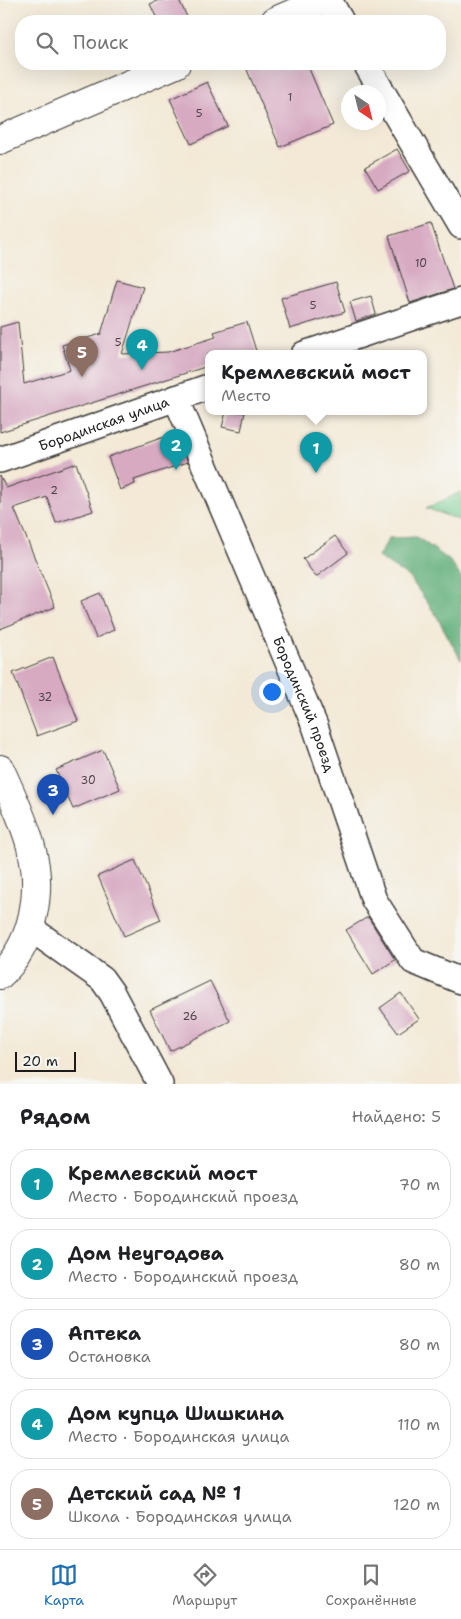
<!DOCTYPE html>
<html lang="ru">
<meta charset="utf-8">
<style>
body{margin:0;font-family:"Shantell Sans",sans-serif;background:#f6f6f6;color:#202124}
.compass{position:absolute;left:341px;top:85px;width:45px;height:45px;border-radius:50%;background:#fff;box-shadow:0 5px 20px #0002;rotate:145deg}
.scale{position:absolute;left:15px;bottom:12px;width:61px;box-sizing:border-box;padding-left:5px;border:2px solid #1c1c1c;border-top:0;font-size:14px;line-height:18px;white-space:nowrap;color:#1c1c1c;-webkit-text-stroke:4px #f6f6f2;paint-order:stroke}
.you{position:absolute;left:271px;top:691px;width:18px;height:18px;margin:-12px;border:4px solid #fff;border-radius:50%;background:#1a73e8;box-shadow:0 0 0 8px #1a73e833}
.badge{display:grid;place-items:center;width:32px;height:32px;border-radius:50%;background:#1f6fb2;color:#fff;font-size:16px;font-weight:700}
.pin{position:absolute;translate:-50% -41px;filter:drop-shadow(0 1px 2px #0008)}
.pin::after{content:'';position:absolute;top:26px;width:18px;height:15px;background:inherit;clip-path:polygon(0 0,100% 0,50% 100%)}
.popup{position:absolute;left:205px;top:350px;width:222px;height:65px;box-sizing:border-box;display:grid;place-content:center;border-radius:10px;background:#fff;filter:drop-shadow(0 1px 4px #0005);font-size:16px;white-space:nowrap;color:#757577}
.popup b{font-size:19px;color:#202124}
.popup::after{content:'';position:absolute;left:50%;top:100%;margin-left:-10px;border:10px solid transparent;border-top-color:#fff}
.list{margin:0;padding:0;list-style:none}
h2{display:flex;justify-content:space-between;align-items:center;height:65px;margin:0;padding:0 20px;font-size:21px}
h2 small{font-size:16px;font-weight:400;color:#757577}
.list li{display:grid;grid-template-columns:32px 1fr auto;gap:15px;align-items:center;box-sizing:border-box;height:70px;margin:0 10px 10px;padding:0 10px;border:1px solid #e0e0e0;border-radius:20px}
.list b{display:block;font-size:19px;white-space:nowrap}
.list p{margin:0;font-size:16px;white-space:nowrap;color:#757577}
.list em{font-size:16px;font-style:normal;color:#757577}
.icon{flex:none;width:28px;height:28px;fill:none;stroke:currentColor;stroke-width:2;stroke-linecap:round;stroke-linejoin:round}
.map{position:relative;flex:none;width:461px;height:1084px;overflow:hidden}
.search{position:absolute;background:#fff;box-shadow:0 5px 20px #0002;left:15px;right:15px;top:15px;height:55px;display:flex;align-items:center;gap:12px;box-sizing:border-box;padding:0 18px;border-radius:20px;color:#757577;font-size:19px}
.sheet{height:465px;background:#fff}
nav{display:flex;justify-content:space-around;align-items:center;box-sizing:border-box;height:70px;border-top:1px solid #e0e0e0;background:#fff;font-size:14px;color:#757577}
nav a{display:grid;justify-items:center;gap:2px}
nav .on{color:#1f6fb2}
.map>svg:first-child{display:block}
.green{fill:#75ca8e;stroke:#487355}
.forest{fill:#60ae79;stroke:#3e654a}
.building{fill:#d7aac2}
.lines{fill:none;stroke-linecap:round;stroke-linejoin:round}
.minor-casing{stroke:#3c3b38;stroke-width:28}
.secondary-casing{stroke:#3c3b38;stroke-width:30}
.primary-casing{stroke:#3c3b38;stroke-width:30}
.minor{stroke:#fff;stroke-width:25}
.secondary{stroke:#fff;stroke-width:28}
.primary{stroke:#fff;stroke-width:28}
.labels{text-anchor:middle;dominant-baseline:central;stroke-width:4.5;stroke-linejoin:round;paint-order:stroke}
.number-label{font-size:11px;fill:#4b4046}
.street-label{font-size:14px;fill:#1c1c1c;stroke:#f6f6f2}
</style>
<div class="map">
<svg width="461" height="1084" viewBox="0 0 461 1084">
<rect width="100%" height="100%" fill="#f6f6f2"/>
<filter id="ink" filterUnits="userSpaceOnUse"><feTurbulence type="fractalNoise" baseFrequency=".02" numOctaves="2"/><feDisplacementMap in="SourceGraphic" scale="10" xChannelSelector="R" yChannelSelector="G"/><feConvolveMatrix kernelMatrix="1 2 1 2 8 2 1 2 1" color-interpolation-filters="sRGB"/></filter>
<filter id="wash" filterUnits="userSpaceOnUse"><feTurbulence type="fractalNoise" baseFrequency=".0096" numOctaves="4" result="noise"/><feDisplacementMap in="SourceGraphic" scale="20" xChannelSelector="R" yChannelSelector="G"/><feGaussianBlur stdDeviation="1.12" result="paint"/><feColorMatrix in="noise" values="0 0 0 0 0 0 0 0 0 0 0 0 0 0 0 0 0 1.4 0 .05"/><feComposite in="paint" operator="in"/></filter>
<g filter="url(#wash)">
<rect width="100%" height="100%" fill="#f3e9d6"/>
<path class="green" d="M461,492v29l-35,-13z"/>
<path class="forest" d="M417,537l32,23 12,17v83l-25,-45 -26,-37 -32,-21 11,-19z"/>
<g id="blocks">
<path class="building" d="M159,0h20l10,21h-31l-8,-17z
M262,64h45l26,61 -53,22 -33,-77z
M207,82l21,44 -37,18 -21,-45z
M397,149l13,22 -32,18 -13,-22z
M431,223l22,66 -43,14 -21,-67z
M117,280l26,7 -21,67 46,-2 48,-15 -2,-5 33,-10 10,32h-49v12l-208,66v-105l18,-5 6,62 46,-14 -8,-25 39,-11z
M336,282l9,30 -55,17 -9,-31z
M371,296l5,18 -20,7 -6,-19z
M226,412h19l-4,19 -19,-4z
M175,433l13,29 -54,18 1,4 -15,6 -12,-33z
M76,463l17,48 -37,12 -9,-26 -33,11 41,99 -55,22v-153l6,12z
M335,536l13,17 -32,24 -13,-18z
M100,593l14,37 -18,8 -15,-37z
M53,657l25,64 -41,15 -24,-63z
M103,750l17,39 -47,20 -17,-39z
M135,860l26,60 -37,16 -26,-60z
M368,917l27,43 -22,14 -27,-44z
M210,981l20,40 -60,30 -20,-41z
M401,993l18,26 -21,14 -18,-25z"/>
</g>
</g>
<g filter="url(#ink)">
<use href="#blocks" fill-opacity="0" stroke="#3c3b38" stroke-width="1"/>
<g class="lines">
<defs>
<g id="minor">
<path d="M329,0l12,21"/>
<path d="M366,64l95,162"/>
<path d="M304,354l157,-53"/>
<path id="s1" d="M176,398l139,328 59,174 39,61 48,20"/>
<path id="s2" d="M0,460l208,-73"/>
<path d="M30,928l72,51 10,14 48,91"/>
</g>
<path id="secondary" d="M0,769c11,25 24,51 31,78 12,43 3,97 -31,128"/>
<path id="primary" d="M275,21l49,-21
M0,140l176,-76"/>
</defs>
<use href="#minor" class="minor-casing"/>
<use href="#secondary" class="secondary-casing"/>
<use href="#primary" class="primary-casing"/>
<use href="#minor" class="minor"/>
<use href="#secondary" class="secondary"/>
<use href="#primary" class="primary"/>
</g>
</g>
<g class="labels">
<g class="number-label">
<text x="290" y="97">1</text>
<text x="199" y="113">5</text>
<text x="421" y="263">10</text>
<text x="313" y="305">5</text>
<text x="118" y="342">5</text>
<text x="54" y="490">2</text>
<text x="45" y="697">32</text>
<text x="88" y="780">30</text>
<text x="190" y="1016">26</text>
</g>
<g class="street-label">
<text stroke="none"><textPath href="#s2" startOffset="110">Бородинская улица</textPath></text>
<text stroke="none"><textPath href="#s1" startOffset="332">Бородинский проезд</textPath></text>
</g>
</g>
</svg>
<svg class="compass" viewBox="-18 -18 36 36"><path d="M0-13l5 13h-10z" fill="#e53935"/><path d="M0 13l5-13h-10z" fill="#757577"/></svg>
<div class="scale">20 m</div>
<div class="you"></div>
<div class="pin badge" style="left:316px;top:473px;background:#0f9aa8">1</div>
<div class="popup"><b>Кремлевский мост</b>Место</div>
<div class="pin badge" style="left:176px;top:470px;background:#0f9aa8">2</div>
<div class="pin badge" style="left:53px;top:815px;background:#1a4fb4">3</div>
<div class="pin badge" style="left:142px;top:370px;background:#0f9aa8">4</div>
<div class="pin badge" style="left:82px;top:377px;background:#8d6e63">5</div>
<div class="search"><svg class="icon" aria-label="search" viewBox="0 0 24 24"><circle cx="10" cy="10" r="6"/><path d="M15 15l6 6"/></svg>Поиск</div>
</div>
<section class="sheet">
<h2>Рядом<small>Найдено: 5</small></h2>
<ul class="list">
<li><span class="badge" style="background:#0f9aa8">1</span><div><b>Кремлевский мост</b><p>Место · Бородинский проезд</p></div><em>70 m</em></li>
<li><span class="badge" style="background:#0f9aa8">2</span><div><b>Дом Неугодова</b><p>Место · Бородинский проезд</p></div><em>80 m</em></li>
<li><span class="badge" style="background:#1a4fb4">3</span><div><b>Аптека</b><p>Остановка</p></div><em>80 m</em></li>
<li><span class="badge" style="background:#0f9aa8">4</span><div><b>Дом купца Шишкина</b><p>Место · Бородинская улица</p></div><em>110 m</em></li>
<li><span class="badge" style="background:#8d6e63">5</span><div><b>Детский сад № 1</b><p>Школа · Бородинская улица</p></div><em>120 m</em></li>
</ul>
</section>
<nav>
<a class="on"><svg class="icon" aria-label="map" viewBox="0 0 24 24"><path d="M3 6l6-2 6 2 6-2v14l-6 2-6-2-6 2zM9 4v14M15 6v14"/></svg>Карта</a>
<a><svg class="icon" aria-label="directions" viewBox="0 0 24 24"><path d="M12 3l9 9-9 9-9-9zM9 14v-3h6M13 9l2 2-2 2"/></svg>Маршрут</a>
<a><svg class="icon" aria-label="saved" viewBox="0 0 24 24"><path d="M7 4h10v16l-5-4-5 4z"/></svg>Сохранённые</a>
</nav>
